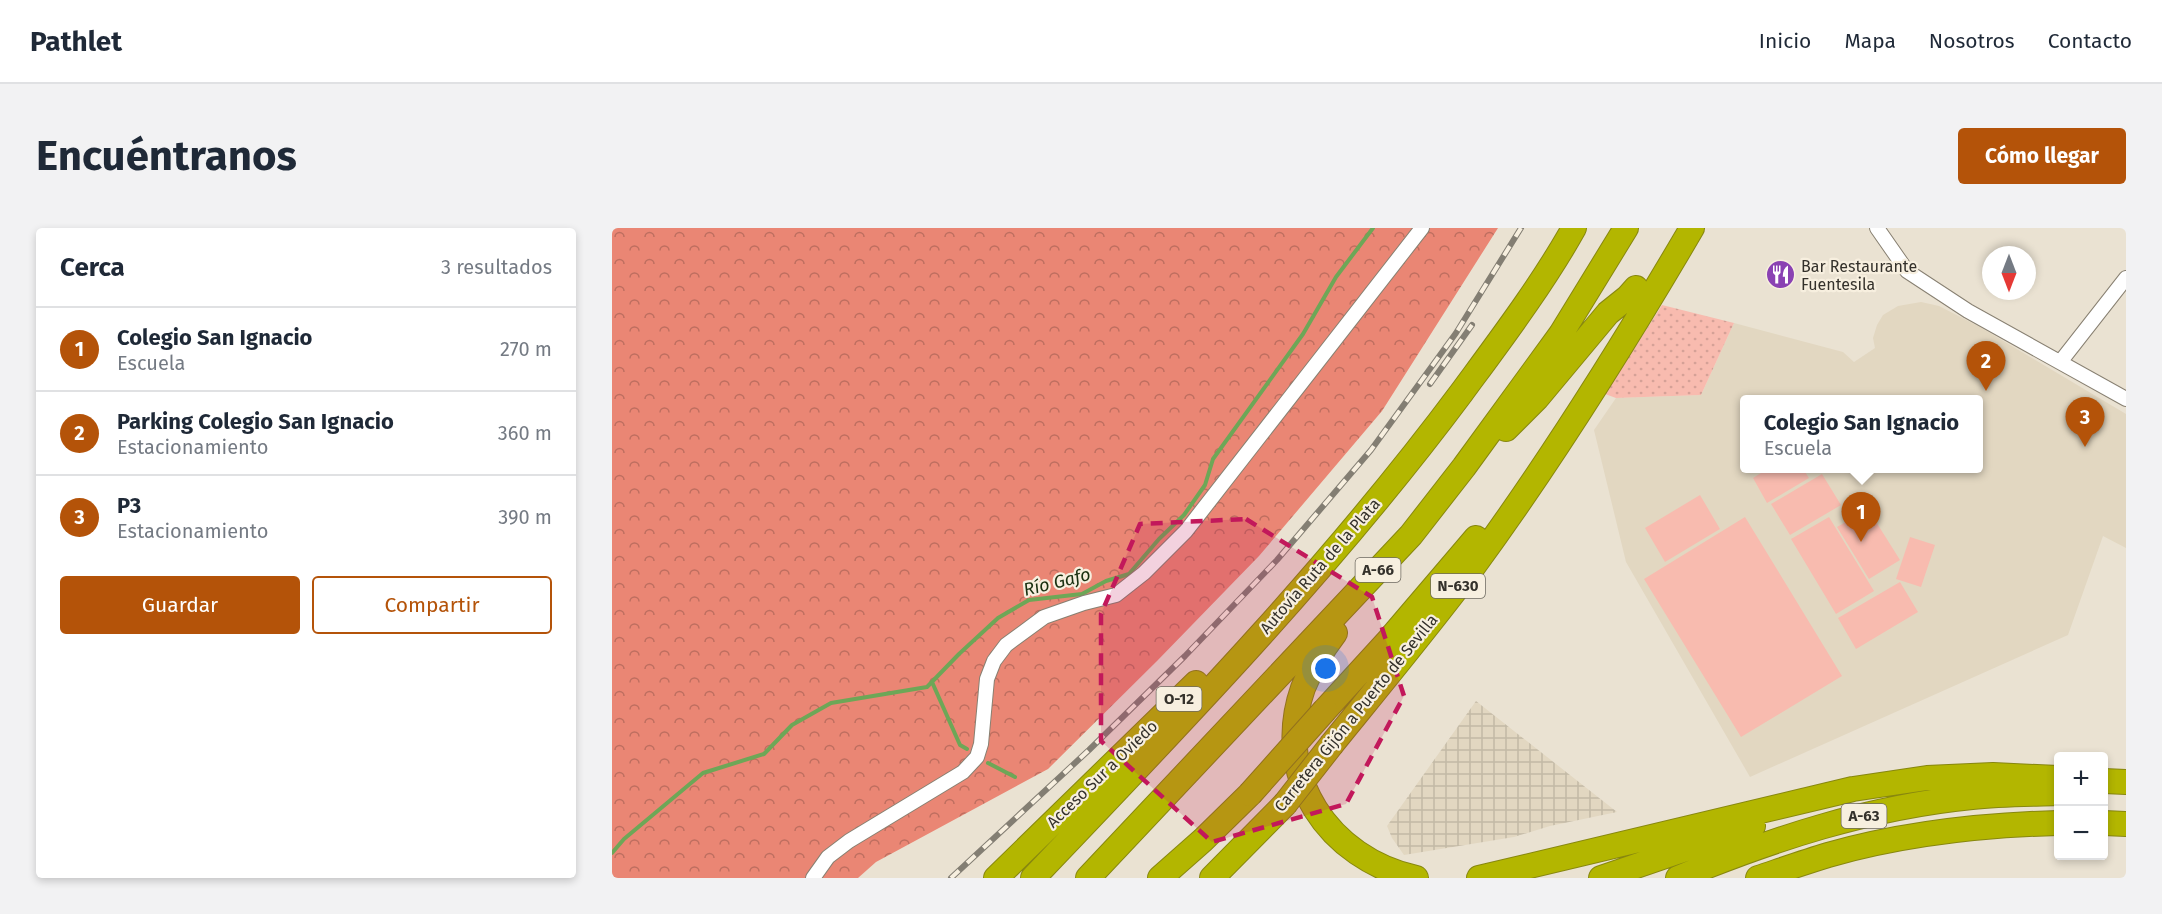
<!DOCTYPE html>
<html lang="es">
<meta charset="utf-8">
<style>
body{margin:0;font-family:"Fira Sans",sans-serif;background:#f2f2f3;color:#1f2937}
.controls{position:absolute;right:18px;bottom:18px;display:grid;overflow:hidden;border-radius:6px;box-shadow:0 3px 9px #0003}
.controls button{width:54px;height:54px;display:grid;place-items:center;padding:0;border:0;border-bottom:2px solid #e0e1e3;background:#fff;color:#1f2937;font:30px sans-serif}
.compass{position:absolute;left:1370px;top:18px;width:54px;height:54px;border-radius:50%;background:#fff;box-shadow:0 3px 9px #0003;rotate:180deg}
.you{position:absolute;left:714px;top:441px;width:21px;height:21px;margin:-15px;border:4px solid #fff;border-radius:50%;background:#1a73e8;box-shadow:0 0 0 9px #1a73e833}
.badge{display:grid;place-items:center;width:39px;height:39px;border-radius:50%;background:#b45309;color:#fff;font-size:20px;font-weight:700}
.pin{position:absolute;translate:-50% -50px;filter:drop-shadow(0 2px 3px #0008)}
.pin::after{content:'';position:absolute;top:32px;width:21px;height:18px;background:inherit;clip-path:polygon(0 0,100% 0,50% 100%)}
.popup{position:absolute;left:1128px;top:167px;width:243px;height:78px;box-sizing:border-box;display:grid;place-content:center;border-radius:6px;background:#fff;filter:drop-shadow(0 2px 4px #0005);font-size:20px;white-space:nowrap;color:#747a83}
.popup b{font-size:22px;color:#1f2937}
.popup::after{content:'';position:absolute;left:50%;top:100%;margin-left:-12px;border:12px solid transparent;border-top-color:#fff}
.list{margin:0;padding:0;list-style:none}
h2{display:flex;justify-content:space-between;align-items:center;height:78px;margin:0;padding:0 24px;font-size:26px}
h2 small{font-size:20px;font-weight:400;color:#747a83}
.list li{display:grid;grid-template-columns:39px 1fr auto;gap:18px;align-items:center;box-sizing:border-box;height:84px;padding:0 24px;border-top:2px solid #e0e1e3}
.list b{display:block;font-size:22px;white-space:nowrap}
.list p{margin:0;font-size:20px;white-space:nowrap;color:#747a83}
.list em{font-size:20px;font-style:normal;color:#747a83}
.actions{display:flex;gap:12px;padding:18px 24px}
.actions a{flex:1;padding:14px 0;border:2px solid #b45309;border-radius:6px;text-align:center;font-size:21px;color:#b45309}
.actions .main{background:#b45309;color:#fff}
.map{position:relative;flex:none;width:1514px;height:650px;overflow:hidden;border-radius:6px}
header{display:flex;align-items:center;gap:36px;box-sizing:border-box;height:84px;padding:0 30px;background:#fff;border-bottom:2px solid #e0e1e3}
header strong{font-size:28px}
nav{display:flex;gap:33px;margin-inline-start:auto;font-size:21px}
.intro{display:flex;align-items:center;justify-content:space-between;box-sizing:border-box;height:144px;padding:0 36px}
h1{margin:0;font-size:42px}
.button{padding:15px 27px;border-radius:6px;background:#b45309;color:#fff;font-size:21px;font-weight:700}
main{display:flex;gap:36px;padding:0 36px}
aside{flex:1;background:#fff;border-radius:6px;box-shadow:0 3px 9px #0003}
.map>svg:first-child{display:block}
.built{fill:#e2d7c1;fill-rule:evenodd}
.industrial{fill:url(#industrial-grid)}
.grass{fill:url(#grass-dots)}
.forest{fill:url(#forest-crowns)}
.park{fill:#f8bbaf}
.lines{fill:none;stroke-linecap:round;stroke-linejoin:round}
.stream{stroke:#6da757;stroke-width:4}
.street-casing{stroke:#888072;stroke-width:16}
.highway-casing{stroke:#87870f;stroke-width:26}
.street{stroke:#fff;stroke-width:14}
.highway{stroke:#b3b600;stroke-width:24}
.rail-casing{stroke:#837e73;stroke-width:6}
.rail{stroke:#f7efdf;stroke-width:4;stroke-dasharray:11;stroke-linecap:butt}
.highway-bridge-casing{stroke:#87870f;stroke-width:26;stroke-linecap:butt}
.highway-bridge{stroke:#b3b600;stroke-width:24}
.marked{fill:#c2185b;fill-opacity:0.2;stroke:#c2185b;stroke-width:4.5;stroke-dasharray:12 8;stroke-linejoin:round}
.labels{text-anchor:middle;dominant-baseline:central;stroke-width:4.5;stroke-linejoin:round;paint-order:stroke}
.shield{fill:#f7efdf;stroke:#6e6a61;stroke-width:1.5}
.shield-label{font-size:15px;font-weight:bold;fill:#34312b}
.poi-label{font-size:16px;fill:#34312b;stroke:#f7efdf;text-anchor:start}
.street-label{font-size:16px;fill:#34312b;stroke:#f7efdf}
.water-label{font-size:18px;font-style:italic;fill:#193010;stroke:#f7efdf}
</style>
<header>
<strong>Pathlet</strong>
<nav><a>Inicio</a><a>Mapa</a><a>Nosotros</a><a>Contacto</a></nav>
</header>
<div class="intro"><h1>Encuéntranos</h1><a class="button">Cómo llegar</a></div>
<main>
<aside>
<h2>Cerca<small>3 resultados</small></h2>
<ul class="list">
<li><span class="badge">1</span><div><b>Colegio San Ignacio</b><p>Escuela</p></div><em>270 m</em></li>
<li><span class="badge">2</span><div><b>Parking Colegio San Ignacio</b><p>Estacionamiento</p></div><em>360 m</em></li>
<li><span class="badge">3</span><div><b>P3</b><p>Estacionamiento</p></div><em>390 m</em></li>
</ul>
<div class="actions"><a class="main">Guardar</a><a>Compartir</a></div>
</aside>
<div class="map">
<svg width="1514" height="650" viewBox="0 0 1514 650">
<defs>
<pattern id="industrial-grid" width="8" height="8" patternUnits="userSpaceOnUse" patternTransform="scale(1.5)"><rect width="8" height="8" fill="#e2d7c1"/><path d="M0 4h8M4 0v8" fill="none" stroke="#c2b9a6"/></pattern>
<pattern id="grass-dots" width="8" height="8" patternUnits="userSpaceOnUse" patternTransform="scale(1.5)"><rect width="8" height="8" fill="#f8bbaf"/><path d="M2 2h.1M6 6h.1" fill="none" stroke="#d5a197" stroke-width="1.8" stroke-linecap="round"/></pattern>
<pattern id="forest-crowns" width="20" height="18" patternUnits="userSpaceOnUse" patternTransform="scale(1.5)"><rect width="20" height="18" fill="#ea8674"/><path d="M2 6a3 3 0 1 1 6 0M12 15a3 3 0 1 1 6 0" fill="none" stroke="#be6e5f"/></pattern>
</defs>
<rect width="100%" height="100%" fill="#eae2d2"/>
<path class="built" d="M1309,74l18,4 41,21 146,87v134l-23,-12 -35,99 -318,142 -124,-215 -32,-132 22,-32 85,-3 33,-72 109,29 11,10 21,-14 -2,-10 4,-13 6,-10 15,-9zM1132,172h234v68h-234z"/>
<path class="industrial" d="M864,473l5,4 136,107 -67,14 -36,11 -110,18 -12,-17 -5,-12z"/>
<path class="grass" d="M1050,77l72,18 -33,72 -85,3 -11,-4z"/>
<path class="forest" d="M0,0h886l-116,183 -123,145 -102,105 -109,108 -172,93 -18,16h-246z"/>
<path class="park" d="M1157,240l34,1 6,9 -42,25 -14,-25z
M1210,246l19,31 -51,30 -19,-31z
M1088,267l20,34 -55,33 -20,-34z
M1256,281l32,51 -31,19 -32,-52z
M1133,289l97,159 -101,61 -97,-158z
M1217,289l45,74 -38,23 -45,-75z
M1298,309l25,8 -14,42 -25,-8z
M1288,354l18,30 -62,37 -18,-31z"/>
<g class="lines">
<path class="stream" d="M320,454l28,63 7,4
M376,535l27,14
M0,625l12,-14 79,-66 61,-19 28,-29 39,-22 96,-16 32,-33 39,-36 31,-18 53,-6 24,-13 23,-7 30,-35 25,-24 21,-30 8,-26 90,-125 33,-57 37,-49"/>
<defs>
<path id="street" d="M1265,0l30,43 61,40 158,88
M1449,133l65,-83
M201,650l15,-21 21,-16 114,-69 14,-15 4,-13 6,-65 7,-18 12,-16 38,-28 40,-14 32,-8 28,-22 42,-42 236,-303"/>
<path id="highway" d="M894,201l31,-31 71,-85 20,-16 8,-9
M723,405c-13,17 -24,35 -32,55 -31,88 26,171 113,190
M713,482l64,-70 87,-102
M720,516c47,-58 96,-117 141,-177 80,-109 151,-223 219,-339
M1365,550l16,-3 65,3
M1492,553l22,1
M1492,595l22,1
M384,650l200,-195
M421,650c149,-156 300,-313 429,-486 39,-53 80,-107 112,-164
M476,650l323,-343 53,-68 97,-133 65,-106
M548,650l43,-38 47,-46
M600,650l73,-74
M867,650l374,-89 74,-11 66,-3
M989,650l152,-52
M1066,650c94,-39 192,-71 294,-81 28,-3 58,-3 86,-4
M1146,650c24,-8 47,-16 70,-23 74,-21 153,-30 230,-32"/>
</defs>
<use href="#street" class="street-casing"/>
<use href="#highway" class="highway-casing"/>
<use href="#street" class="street"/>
<use href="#highway" class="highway"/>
<defs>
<path id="rail" d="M818,156l42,-59
M339,650l138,-128 96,-94 92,-96 94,-110 85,-117 65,-105"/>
</defs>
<use href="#rail" class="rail-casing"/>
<use href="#rail" class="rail"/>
<defs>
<path id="highway-bridge" d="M638,566l75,-84
M673,576l47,-60"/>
</defs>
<use href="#highway-bridge" class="highway-bridge-casing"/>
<use href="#highway-bridge" class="highway-bridge"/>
</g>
<path class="marked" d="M634,291l126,78 32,99 -58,108 -134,38 -111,-101v-127l39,-90z"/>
<defs>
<symbol id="restaurant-disc" viewBox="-11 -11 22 22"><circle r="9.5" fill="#8a41b3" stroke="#f7efdf"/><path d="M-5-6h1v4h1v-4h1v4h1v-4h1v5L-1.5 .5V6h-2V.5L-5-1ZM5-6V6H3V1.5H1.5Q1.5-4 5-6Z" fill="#fff"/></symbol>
</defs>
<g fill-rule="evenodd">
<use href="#restaurant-disc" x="1152" y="30" width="33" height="33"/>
</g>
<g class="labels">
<g class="shield">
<rect x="743.5" y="330" width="45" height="24" rx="4.5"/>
<rect x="819" y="346" width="54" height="24" rx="4.5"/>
<rect x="544.5" y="459" width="45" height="24" rx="4.5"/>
<rect x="1229.5" y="576" width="45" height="24" rx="4.5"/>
</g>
<g class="shield-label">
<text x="766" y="342">A-66</text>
<text x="846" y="358">N-630</text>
<text x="567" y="471">O-12</text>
<text x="1252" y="588">A-63</text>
</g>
<g class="poi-label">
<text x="1189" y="38">Bar Restaurante<tspan x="1189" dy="18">Fuentesila</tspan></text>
</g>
<g class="street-label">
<text transform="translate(708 338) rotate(-49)">Autovía Ruta de la Plata</text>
<text transform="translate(744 485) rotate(-51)">Carretera Gijón a Puerto de Sevilla</text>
<text transform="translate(490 546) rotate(-44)">Acceso Sur a Oviedo</text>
</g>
<g class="water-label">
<text transform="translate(445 354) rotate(-14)">Río Gafo</text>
</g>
</g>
</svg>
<div class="controls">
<button>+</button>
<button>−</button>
</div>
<svg class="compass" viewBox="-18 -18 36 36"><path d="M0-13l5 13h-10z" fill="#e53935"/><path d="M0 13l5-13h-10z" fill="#747a83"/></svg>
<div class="you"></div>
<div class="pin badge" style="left:1249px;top:314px">1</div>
<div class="popup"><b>Colegio San Ignacio</b>Escuela</div>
<div class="pin badge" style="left:1374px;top:163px">2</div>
<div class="pin badge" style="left:1473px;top:219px">3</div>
</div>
</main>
